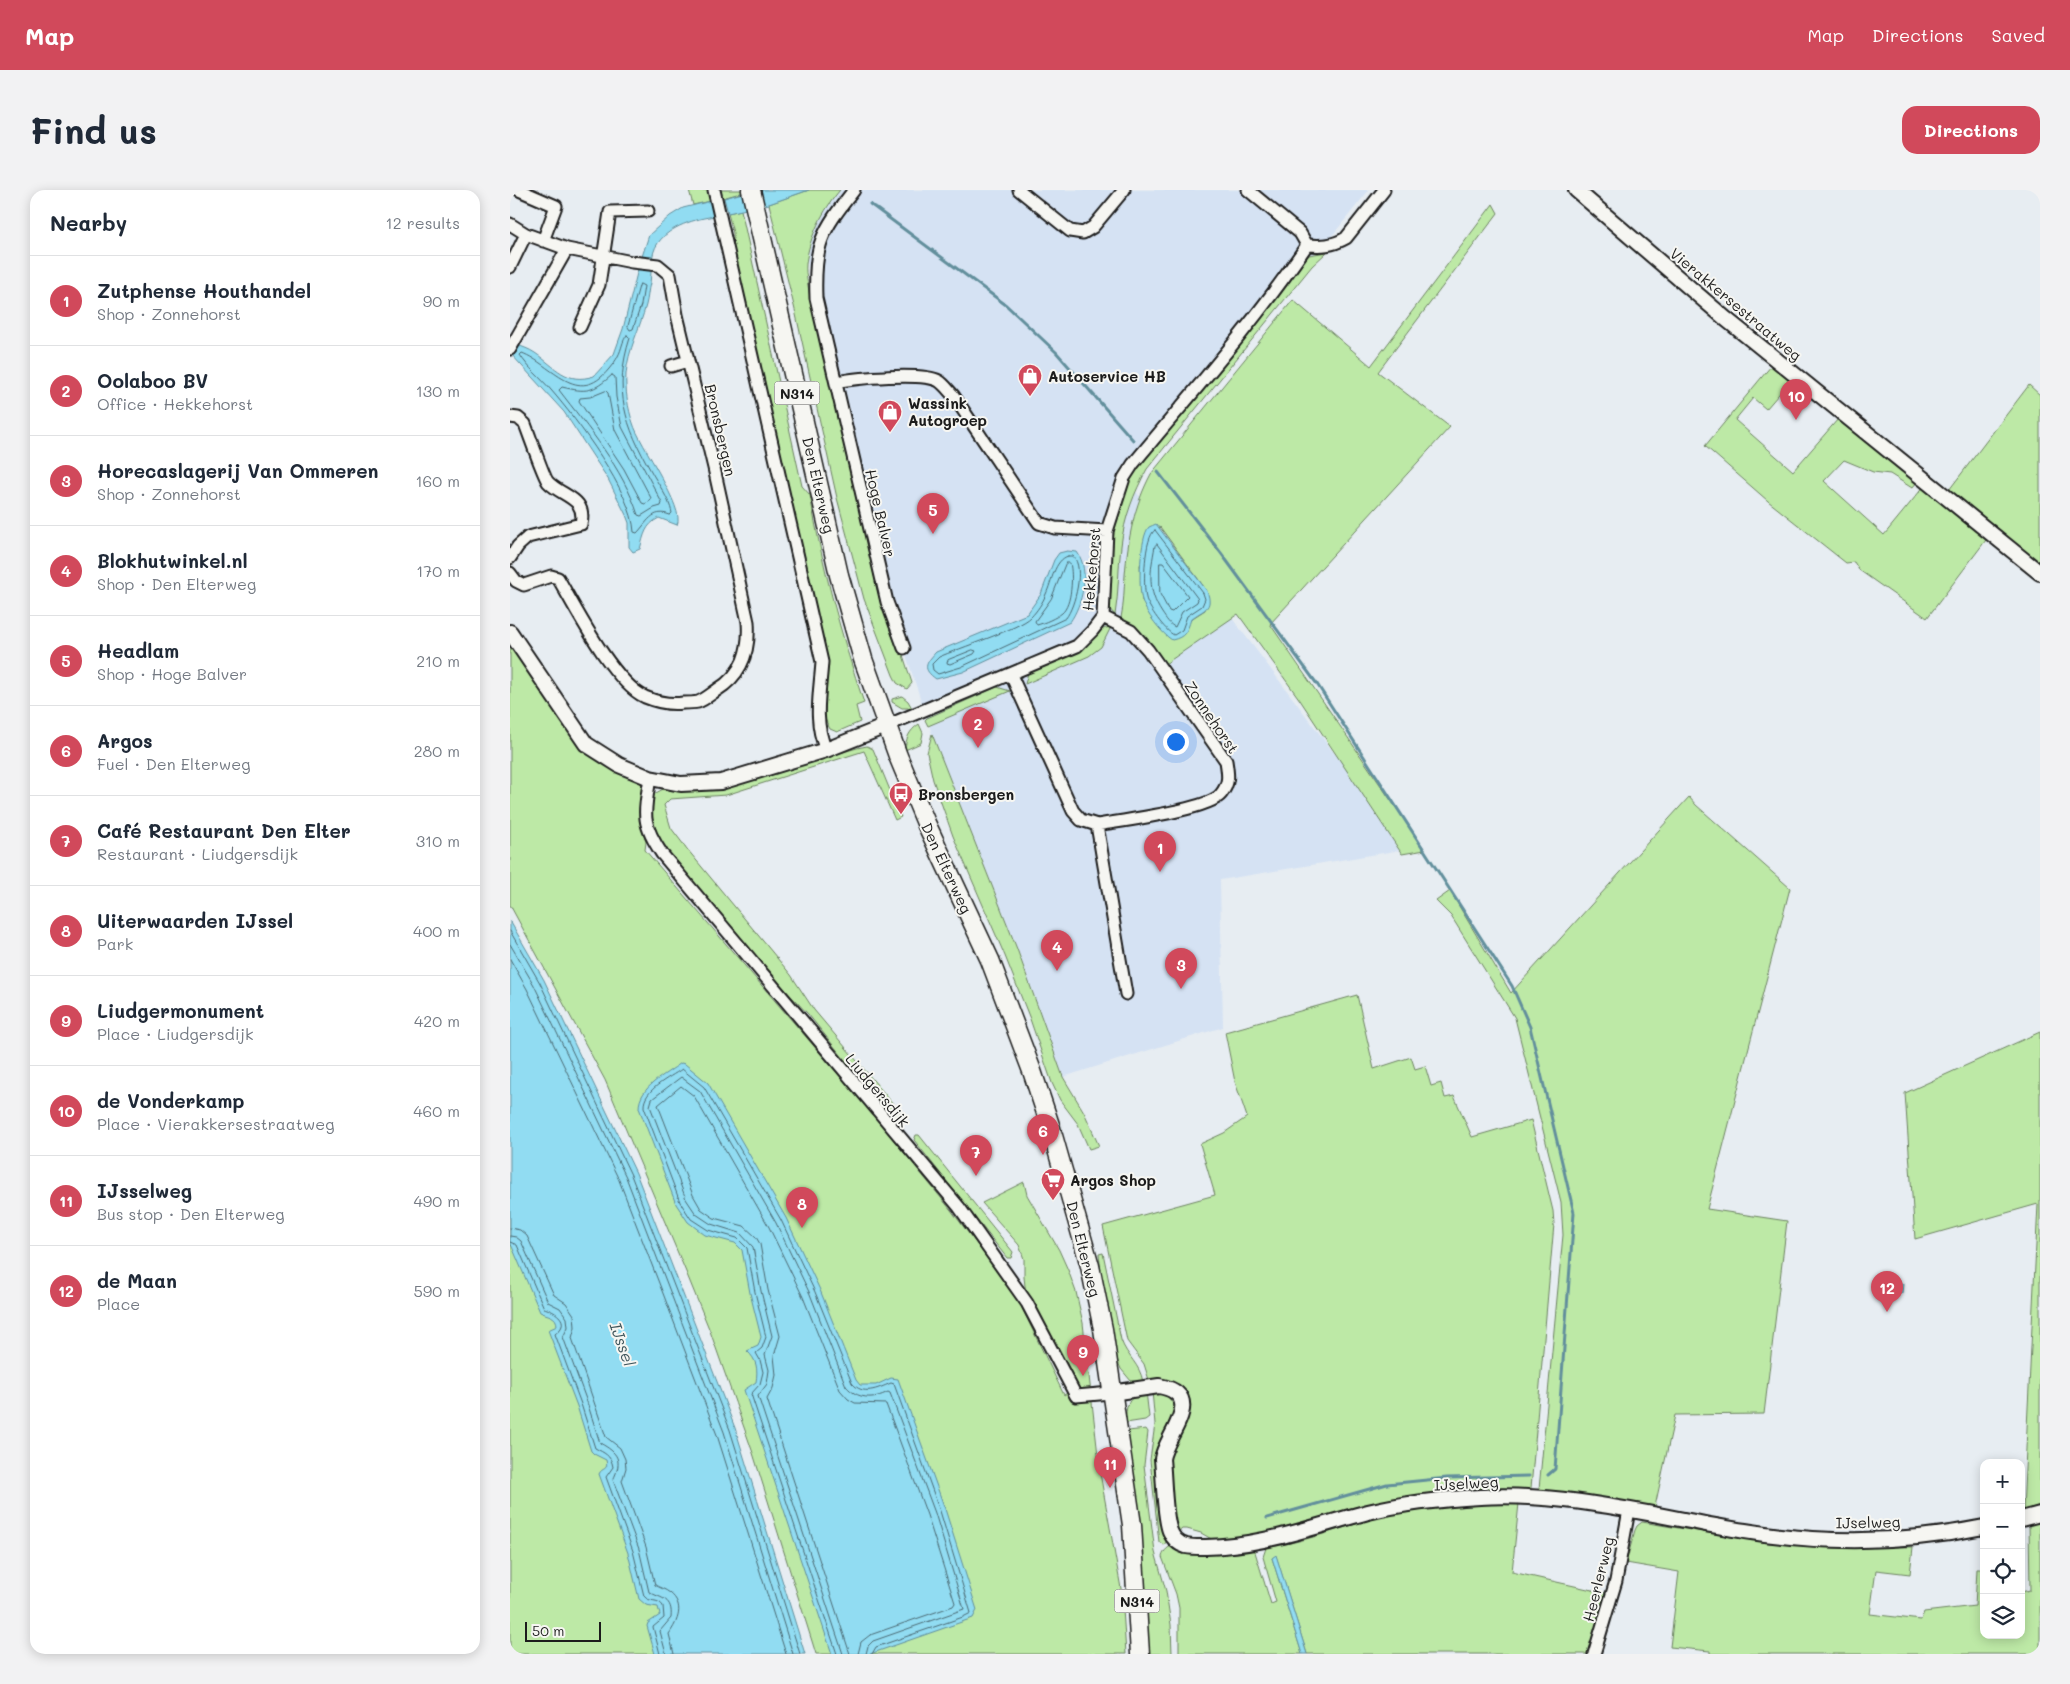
<!DOCTYPE html>
<meta charset="utf-8">
<style>
body{margin:0;font-family:Mali,sans-serif;background:#f2f2f3;color:#1f2937}
.controls{position:absolute;right:15px;bottom:15px;display:grid;overflow:hidden;border-radius:10px;box-shadow:0 2px 12px #0003}
.controls button{width:45px;height:45px;display:grid;place-items:center;padding:0;border:0;border-bottom:1px solid #e0e1e3;background:#fff;color:#1f2937;font:25px sans-serif}
.scale{position:absolute;left:15px;bottom:12px;width:76px;box-sizing:border-box;padding-left:5px;border:2px solid #1c1c1c;border-top:0;font-size:14px;line-height:18px;white-space:nowrap;color:#1c1c1c;-webkit-text-stroke:4px #f6f6f2;paint-order:stroke}
.you{position:absolute;left:665px;top:551px;width:18px;height:18px;margin:-12px;border:4px solid #fff;border-radius:50%;background:#1a73e8;box-shadow:0 0 0 8px #1a73e833}
.badge{display:grid;place-items:center;width:32px;height:32px;border-radius:50%;background:#d1495b;color:#fff;font-size:16px;font-weight:700}
.pin{position:absolute;translate:-50% -41px;filter:drop-shadow(0 1px 2px #0008)}
.pin::after{content:'';position:absolute;top:26px;width:18px;height:15px;background:inherit;clip-path:polygon(0 0,100% 0,50% 100%)}
.list{margin:0;padding:0;list-style:none}
h2{display:flex;justify-content:space-between;align-items:center;height:65px;margin:0;padding:0 20px;font-size:21px}
h2 small{font-size:16px;font-weight:400;color:#747a83}
.list li{display:grid;grid-template-columns:32px 1fr auto;gap:15px;align-items:center;box-sizing:border-box;height:90px;padding:0 20px;border-top:1px solid #e0e1e3}
.list b{display:block;font-size:19px;white-space:nowrap}
.list p{margin:0;font-size:16px;white-space:nowrap;color:#747a83}
.list em{font-size:16px;font-style:normal;color:#747a83}
.icon{flex:none;width:28px;height:28px;fill:none;stroke:currentColor;stroke-width:2;stroke-linecap:round;stroke-linejoin:round}
.map{position:relative;flex:none;width:1530px;height:1464px;overflow:hidden;border-radius:15px}
header{display:flex;align-items:center;gap:30px;box-sizing:border-box;height:70px;padding:0 25px;background:#d1495b;color:#fff}
header strong{font-size:24px}
nav{display:flex;gap:28px;margin-inline-start:auto;font-size:18px}
.intro{display:flex;align-items:center;justify-content:space-between;box-sizing:border-box;height:120px;padding:0 30px}
h1{margin:0;font-size:35px}
.button{padding:12px 22px;border-radius:15px;background:#d1495b;color:#fff;font-size:18px;font-weight:700}
main{display:flex;gap:30px;padding:0 30px}
aside{flex:1;background:#fff;border-radius:15px;box-shadow:0 2px 12px #0003}
.map>svg:first-child{display:block}
.built{fill:#d5e2f3}
.green{fill:#bde9a6;stroke:#6c8261;fill-rule:evenodd}
.water{fill:#91dcf2;stroke:#628f9c}
.lines{fill:none;stroke-linecap:round;stroke-linejoin:round}
.shore{stroke:#4b6972;stroke-width:1}
.stream{stroke:#628f9c;stroke-width:3}
.minor-casing{stroke:#1c1c1c;stroke-width:15}
.tertiary-casing{stroke:#1c1c1c;stroke-width:18}
.primary-casing{stroke:#1c1c1c;stroke-width:21}
.minor{stroke:#f6f6f2;stroke-width:11}
.tertiary{stroke:#f6f6f2;stroke-width:14}
.primary{stroke:#f6f6f2;stroke-width:18}
.labels{text-anchor:middle;dominant-baseline:central;stroke-width:4;stroke-linejoin:round;paint-order:stroke}
.shield{fill:#f6f6f2;stroke:#5d5d5c;stroke-width:1}
.shield-label{font-size:14px;font-weight:bold;fill:#1c1c1c}
.street-label{font-size:15px;fill:#1c1c1c;stroke:#f6f6f2}
.poi-label{font-size:15px;font-weight:bold;fill:#1c1c1c;stroke:#f6f6f2;text-anchor:start}
.water-label{font-size:16px;font-style:italic;fill:#3f565c;stroke:#f6f6f2}
</style>
<header>
<strong>Map</strong>
<nav><a>Map</a><a>Directions</a><a>Saved</a></nav>
</header>
<div class="intro"><h1>Find us</h1><a class="button">Directions</a></div>
<main>
<aside>
<h2>Nearby<small>12 results</small></h2>
<ul class="list">
<li><span class="badge">1</span><div><b>Zutphense Houthandel</b><p>Shop · Zonnehorst</p></div><em>90 m</em></li>
<li><span class="badge">2</span><div><b>Oolaboo BV</b><p>Office · Hekkehorst</p></div><em>130 m</em></li>
<li><span class="badge">3</span><div><b>Horecaslagerij Van Ommeren</b><p>Shop · Zonnehorst</p></div><em>160 m</em></li>
<li><span class="badge">4</span><div><b>Blokhutwinkel.nl</b><p>Shop · Den Elterweg</p></div><em>170 m</em></li>
<li><span class="badge">5</span><div><b>Headlam</b><p>Shop · Hoge Balver</p></div><em>210 m</em></li>
<li><span class="badge">6</span><div><b>Argos</b><p>Fuel · Den Elterweg</p></div><em>280 m</em></li>
<li><span class="badge">7</span><div><b>Café Restaurant Den Elter</b><p>Restaurant · Liudgersdijk</p></div><em>310 m</em></li>
<li><span class="badge">8</span><div><b>Uiterwaarden IJssel</b><p>Park</p></div><em>400 m</em></li>
<li><span class="badge">9</span><div><b>Liudgermonument</b><p>Place · Liudgersdijk</p></div><em>420 m</em></li>
<li><span class="badge">10</span><div><b>de Vonderkamp</b><p>Place · Vierakkersestraatweg</p></div><em>460 m</em></li>
<li><span class="badge">11</span><div><b>IJsselweg</b><p>Bus stop · Den Elterweg</p></div><em>490 m</em></li>
<li><span class="badge">12</span><div><b>de Maan</b><p>Place</p></div><em>590 m</em></li>
</ul>
</aside>
<div class="map">
<svg width="1530" height="1464" viewBox="0 0 1530 1464">
<rect width="100%" height="100%" fill="#e7edf2"/>
<filter id="ink" filterUnits="userSpaceOnUse"><feTurbulence type="fractalNoise" baseFrequency=".02" numOctaves="2"/><feDisplacementMap in="SourceGraphic" scale="10" xChannelSelector="R" yChannelSelector="G"/><feConvolveMatrix kernelMatrix="1 2 1 2 8 2 1 2 1" color-interpolation-filters="sRGB"/></filter>
<g filter="url(#ink)">
<path class="built" d="M279,0h580l-238,295 276,364 -187,31 3,147 -160,50 -46,-128 -85,-215 -25,-76z"/>
<path class="green" d="M179,0h19l3,11 -18,4z
M207,0h27v2l-25,7z
M299,0h31c-17,20 -31,47 -34,74 -1,11 3,24 4,35l70,302 18,51h4l10,31 -5,6 -10,-6 -4,-8 -29,-76 -27,-101 -42,-188 -26,-106z
M983,14l5,9 -120,159 72,55 -180,197 155,226 -23,4 -102,-154 -62,-86 -73,50 -25,-33 -19,-13c3,-14 3,-29 4,-43 3,-37 9,-69 26,-101l142,-174 78,66zM650,337l47,64 -2,19 -14,9 -49,-18 -2,-36z
M231,20l61,276 8,9c12,71 31,140 54,208l-8,3 4,16 -23,10 -7,-3 -5,-10v-59l-92,-411v-16l-5,-20z
M817,62l-15,14 -165,203c-13,24 -23,49 -26,77 -3,23 -2,46 -6,69l-8,-9c3,-37 5,-93 22,-126 3,-7 8,-13 12,-20l163,-199 5,-6z
M1261,173l20,17 -25,29 -13,-11 -18,22 58,51 45,-52 81,61 -7,8 -22,-14 -17,-2 -29,-12 -20,21 60,54 41,-50 64,51 -62,82 -68,-48 -5,-8 -8,1 -78,-62 -63,-55 66,-80z
M1519,195l11,10v171l-55,-48 -36,-28z
M601,437l-10,20 -12,9 -64,28 3,-11c18,-7 36,-14 53,-24 13,-8 10,-19 30,-22z
M0,451l55,83 75,58 3,5 -2,40 5,15 -1,8 224,260 82,100 55,73 15,23 43,89 11,-7 -49,-93 -2,-18v-18l-5,-14 -37,-42 42,-21 3,13 32,55 9,20 8,22 7,31 17,150 22,121 4,60h-310l-63,-201 -43,-122 -24,-59 -81,-192 -95,-175z
M487,497l13,4 -82,35 -3,-6 2,-2z
M392,506l6,5 4,7h-10l-10,-6v-3z
M409,534l4,9 -2,10 -16,7c1,-12 4,-19 14,-26z
M422,544l85,215 46,128 21,35 15,34 -10,3 -11,-25 -18,-24 -8,-17 -22,-64 -25,-63 -52,-120 -20,-56 -6,-27z
M357,556l6,3 28,68 -6,3 -31,-69 -138,44 -56,4 -6,6 7,23 16,21 104,126 23,35 86,102 -4,5 3,4 -9,-5 -82,-102 -30,-32h-5l-113,-140c-9,-17 -11,-29 -6,-48l11,-6 18,1 45,-3 129,-38z
M1179,607l7,8 94,83 -83,321 80,12 -23,193 -89,1 -21,96 -113,-19 -2,-3 24,-254 -2,-33 -46,-184 -64,-102 -15,-15 14,-10 61,102z
M847,805l17,74 37,-12 4,12 10,-3 6,20 10,-3 4,15 9,-2 18,41 59,-17 22,91 1,13 -23,264 -2,3 -59,1 -207,44 -48,5 -14,-8 -14,-4h-5l-5,4 -5,-19 -3,-60 17,-34 -22,-39 -15,-1 -5,-16 -17,-23 -24,-115 112,-31 -15,-51 24,-11 23,-16 -12,-35 -10,-50z
M1530,842v474l-17,4 15,-306 -123,35 -10,-146z
M406,945h3l94,117 -2,6h-4l-93,-118z
M0,1008l49,123 102,287 13,46h-164z
M593,1063l18,87c6,17 19,24 22,42l-12,-1 -10,-12 -3,-7 -15,-70 -4,-38z
M636,1201l3,26 -4,3 -19,3c-1,-17 2,-27 20,-32z
M642,1201l14,3 8,11v14l-17,35 11,85 -4,6 -5,-3 -9,-82 5,-36z
M636,1239l2,3 -4,33 11,87 11,39 5,34 1,29h-25l-4,-86 -15,-137z
M1009,1313l-7,69 98,22 -19,60h-284l-31,-98 -4,2 30,96h-123v-46l-3,-14 -14,-37c2,-7 6,-10 12,-12l76,4 5,3 16,52 5,-2 -13,-45 3,-9c45,-7 88,-26 132,-35 40,-9 81,-9 121,-10z
M1530,1331v133h-330v-3l-40,-4 9,-75 -53,-9 9,-33 2,-4 5,-4 128,21 47,3 96,1 -3,27 -34,-4 -6,44 51,6 3,-8 51,-6 2,-37h7v66h37v-43l9,-2 -1,-66z"/>
<path class="water" d="M244,0h55l-40,14 -41,9 -4,-15z
M201,11l4,15c-20,3 -45,10 -57,27 -8,11 -6,27 -8,40 -2,7 -2,15 -4,22 -6,23 -18,45 -20,69 -1,16 2,35 7,49 6,21 53,86 44,102l-18,-7c-14,7 -15,17 -19,31l-7,3 -4,-5v-24l-3,-8 -18,-36 -44,-67 -53,-58 6,-9c6,2 12,4 18,8 21,14 31,32 59,23l20,-22 9,-25 15,-60 11,-34 21,-19 13,-8z
M646,334l51,67c7,19 -4,18 -16,28 -4,13 -6,18 -19,21 -10,-6 -27,-28 -30,-40 -4,-12 -2,-64 7,-73 2,-1 5,-2 7,-3z
M557,361l10,1c14,19 5,53 -7,70l-107,50 -27,7c-14,-10 -11,-15 0,-27l91,-38 14,-20 13,-34 5,-7z
M0,731l34,59 92,193 99,255 70,226h-150l-8,-28 1,-3 12,-8 -2,-8 -12,-2 -7,-6 -11,-46 -29,-79c3,-7 10,-3 7,-14l-12,-6 -3,-3 -14,-45 -29,-76 9,-4c0,-11 -9,-10 -17,-14l-30,-70z
M171,873l4,1 23,19 78,135 34,72 36,90 4,5h16l15,-7 7,1 47,130 32,101 -4,8 -103,36h-38l-88,-264 12,-8c2,-13 1,-22 -9,-31l11,-5 3,-9 -11,-44 -8,-43 -7,-7 -30,-8 -17,-13 -12,-18 -37,-96c0,-21 26,-33 42,-45z
M1377,1093l16,1 -1,9 -15,-2z
M766,1365l31,99h-5l-30,-96z"/>
<g class="lines">
<path class="shore" d="M130,94l4,2 -3,19 -8,24 -3,1 -2,-3z
M117,145l3,3c-17,53 -5,87 21,133 7,13 18,27 21,42l-2,2c-18,-7 -23,8 -33,18l-3,-1c-2,-40 -57,-112 -83,-142 -10,-12 -23,-22 -31,-35l2,-2c30,11 55,55 87,16 3,-4 7,-8 9,-13 4,-7 4,-15 9,-21z
M102,185l3,2 1,20 6,30 40,76 -1,3 -7,2 -13,8 -3,-1c-15,-47 -50,-87 -79,-125l3,-3c25,6 31,5 50,-12z
M96,201l2,2 7,37 36,68 -1,3 -5,3 -3,-1 -18,-34 -45,-68 1,-3 10,-1z
M645,340l48,63 2,6 -3,7 -15,10 -5,14 -8,5c-9,-4 -26,-28 -28,-37 -3,-13 -2,-61 9,-68z
M647,354l41,55 -1,3 -15,10 -7,15c-5,-2 -9,-8 -13,-14 -15,-23 -12,-41 -7,-67z
M558,366h5c12,12 2,50 -7,62l-105,49 -23,7 -5,-4 -1,-6 7,-7c18,-8 82,-29 92,-40 6,-6 12,-15 15,-23 6,-12 8,-34 22,-38z
M556,373h4c3,12 2,42 -8,50 -6,5 -18,10 -25,12l-2,-4 16,-22z
M650,373h3l25,33 -16,16 -3,-1 -9,-17z
M463,460l3,1 -2,3 -24,10 -3,-1 1,-3z
M0,741l30,52 91,192 99,255 70,224
M0,754l24,41 92,192 98,255 69,222
M0,769l17,30 92,191 45,116 53,139 69,219
M0,1038l10,2 7,6 27,59 12,8 8,12 1,12 -3,11 34,99 14,11 5,11 1,9 -4,13 24,66 9,38c5,3 10,4 15,8 15,12 8,28 -1,41l5,20
M0,1046l6,1 5,4 27,61 12,6 7,10 1,9 -5,10 24,65 13,41c18,10 23,17 13,37l26,69 10,43c13,7 24,6 22,26l-11,13 6,23
M0,1052l7,3 27,63c7,2 23,9 17,20 -2,3 -4,4 -6,6l26,70 14,44c9,5 16,7 18,19l-7,10 27,74 11,45c5,7 14,2 19,10l1,12 -11,9 7,27
M327,1464l-86,-260 9,-10 3,-12 -3,-12 -4,-7 6,-5 4,-11 -11,-45 -8,-44 -10,-10 -29,-8 -17,-11 -11,-17 -36,-95c-1,-17 25,-29 38,-38l22,18 77,133 34,72 37,91c11,13 25,6 39,0l3,1 46,127 31,102 -8,4 -87,30 -4,7
M333,1464l-85,-258 9,-12 2,-14 -4,-15 7,-19 -11,-45 -8,-44 -13,-14 -29,-9 -15,-10 -10,-15 -36,-93 2,-7 29,-22 19,14 76,132 34,71 36,92c11,13 27,14 42,6l2,1 45,120 29,96 -91,32 -5,5 -2,8
M340,1464l-83,-255 6,-11 3,-13 -2,-19 6,-20 -12,-46 -8,-46 -4,-7 -12,-11 -30,-8 -13,-9 -8,-14 -35,-90 23,-19 13,10 75,131 34,70 37,93 8,9 7,4 31,1 41,111 28,88 -2,3 -83,29 -9,7 -3,12"/>
<path class="stream" d="M360,14l136,101 50,47 77,88
M648,282l63,81 96,131 195,302 18,41 44,186 -19,256 -7,6
M757,1328l120,-34 60,-6 82,-2"/>
<defs>
<path id="minor" d="M9,0l37,16 -13,35
M204,0l108,472c-2,31 -9,59 4,88
M344,0c-33,42 -40,54 -38,108l71,304 17,46
M509,0l51,41 13,2 10,-6 31,-37
M0,34l16,10 41,15 -57,100
M797,55c15,1 25,1 39,-7l38,-48
M0,77l16,-33
M70,137l19,-42 11,-73 38,-1
M161,176l17,-5
M326,192c19,-4 87,-10 103,-1 5,3 10,10 14,14l86,128 16,5 52,3
M0,227l8,1 7,6c4,10 19,54 23,58 14,15 39,15 33,42l-53,13 -10,9 -8,12
M0,383l6,8 8,4 27,-9 7,2c18,31 55,104 87,119 12,5 25,8 38,6 4,0 10,0 15,-1 6,-2 13,-8 19,-12 26,-16 33,-40 31,-68l-34,-154 -37,-153 -7,-40 -12,-10 -26,-3 -65,-13
M501,485l62,136 8,9 16,5c23,-4 112,-15 124,-31 9,-11 7,-20 5,-33l-78,-111 -17,-19 -28,-14
M376,536l191,-80 16,-16 10,-13 4,-86 17,-53 9,-14c59,-71 122,-142 174,-219l-7,-12 -52,-43
M140,588c-6,36 -9,45 12,76l297,353 68,96 49,93 35,-3
M587,635l29,169
M1084,1464l22,-73 13,-71"/>
<path id="tertiary" d="M1066,0l150,129 314,254
M0,442l76,112 33,21 31,13 31,6 40,-2 105,-32 60,-24
M601,1203l48,-7c49,9 6,50 3,73 2,18 2,57 8,72 3,8 9,13 16,15 11,2 25,1 37,0 50,-4 96,-21 145,-34 37,-9 74,-13 112,-15 89,-5 178,20 265,34 78,13 161,12 239,-4
M1511,1329l19,-5"/>
<path id="primary" d="M241,0l88,385 24,84 35,97 28,67 64,137 42,111 18,54 40,141 13,63 29,196 8,129"/>
</defs>
<use href="#minor" class="minor-casing"/>
<use href="#tertiary" class="tertiary-casing"/>
<use href="#primary" class="primary-casing"/>
<use href="#minor" class="minor"/>
<use href="#tertiary" class="tertiary"/>
<use href="#primary" class="primary"/>
</g>
</g>
<defs>
<symbol id="shop-pin" viewBox="-11 -11 22 30"><path d="M0 17L-7.5 6A9.5 9.5 0 1 1 7.5 6Z" fill="#d1495b" stroke="#f6f6f2"/><path d="M-5-2.5h2.3a2.7 3.5 0 0 1 5.4 0H5L5.5 6h-11ZM-1.5-2.5h3a1.5 2.3 0 0 0-3 0Z" fill="#fff"/></symbol>
<symbol id="bus-pin" viewBox="-11 -11 22 30"><path d="M0 17L-7.5 6A9.5 9.5 0 1 1 7.5 6Z" fill="#d1495b" stroke="#f6f6f2"/><path d="M-5-6H5V4H4V6H2V4H-2V6H-4V4H-5ZM-3.5-4V0h7V-4ZM-3.5 1.2v1.5H-2V1.2ZM2 1.2v1.5H3.5V1.2Z" fill="#fff"/></symbol>
<symbol id="supermarket-pin" viewBox="-11 -11 22 30"><path d="M0 17L-7.5 6A9.5 9.5 0 1 1 7.5 6Z" fill="#d1495b" stroke="#f6f6f2"/><path d="M-6-5.5h2.5l.6 2H6L4.5 2H-2.5L-4.4-4H-6ZM-1.5 3.2a1.3 1.3 0 1 0 .1 0ZM3 3.2a1.3 1.3 0 1 0 .1 0Z" fill="#fff"/></symbol>
</defs>
<g fill-rule="evenodd">
<use href="#shop-pin" x="506" y="172" width="28" height="38"/>
<use href="#shop-pin" x="366" y="208" width="28" height="38"/>
<use href="#bus-pin" x="377" y="590" width="28" height="38"/>
<use href="#supermarket-pin" x="529" y="976" width="28" height="38"/>
</g>
<g class="labels">
<g class="shield">
<rect x="264.5" y="191.5" width="45" height="23" rx="4"/>
<rect x="604.5" y="1399.5" width="45" height="23" rx="4"/>
</g>
<g class="shield-label">
<text x="287" y="203">N314</text>
<text x="627" y="1411">N314</text>
</g>
<g class="street-label">
<text transform="translate(1226 114) rotate(40)">Vierakkersestraatweg</text>
<text transform="translate(211 240) rotate(77)">Bronsbergen</text>
<text transform="translate(309 295) rotate(77)">Den Elterweg</text>
<text transform="translate(371 323) rotate(77)">Hoge Balver</text>
<text transform="translate(581 379) rotate(-85)">Hekkehorst</text>
<text transform="translate(702 527) rotate(56)">Zonnehorst</text>
<text transform="translate(437 678) rotate(65)">Den Elterweg</text>
<text transform="translate(368 900) rotate(50)">Liudgersdijk</text>
<text transform="translate(574 1059) rotate(76)">Den Elterweg</text>
<text transform="translate(956 1293) rotate(-3)">IJselweg</text>
<text transform="translate(1358 1332) rotate(-1)">IJselweg</text>
<text transform="translate(1088 1389) rotate(-76)">Heerlerweg</text>
</g>
<g class="poi-label">
<text x="538" y="186">Autoservice HB</text>
<text x="398" y="213">Wassink<tspan x="398" dy="17">Autogroep</tspan></text>
<text x="408" y="604">Bronsbergen</text>
<text x="560" y="990">Argos Shop</text>
</g>
<g class="water-label">
<text transform="translate(113 1154) rotate(70)">IJssel</text>
</g>
</g>
</svg>
<div class="controls">
<button>+</button>
<button>−</button>
<button><svg class="icon" aria-label="locate" viewBox="0 0 24 24"><circle cx="12" cy="12" r="6"/><path d="M12 2v4M12 18v4M2 12h4M18 12h4"/></svg></button>
<button><svg class="icon" aria-label="layers" viewBox="0 0 24 24"><path d="M12 4l9 5-9 5-9-5zM3 14l9 5 9-5"/></svg></button>
</div>
<div class="scale">50 m</div>
<div class="you"></div>
<div class="pin badge" style="left:650px;top:682px">1</div>
<div class="pin badge" style="left:468px;top:558px">2</div>
<div class="pin badge" style="left:671px;top:799px">3</div>
<div class="pin badge" style="left:547px;top:781px">4</div>
<div class="pin badge" style="left:423px;top:344px">5</div>
<div class="pin badge" style="left:533px;top:965px">6</div>
<div class="pin badge" style="left:466px;top:986px">7</div>
<div class="pin badge" style="left:292px;top:1038px">8</div>
<div class="pin badge" style="left:573px;top:1186px">9</div>
<div class="pin badge" style="left:1286px;top:230px">10</div>
<div class="pin badge" style="left:600px;top:1298px">11</div>
<div class="pin badge" style="left:1377px;top:1122px">12</div>
</div>
</main>
